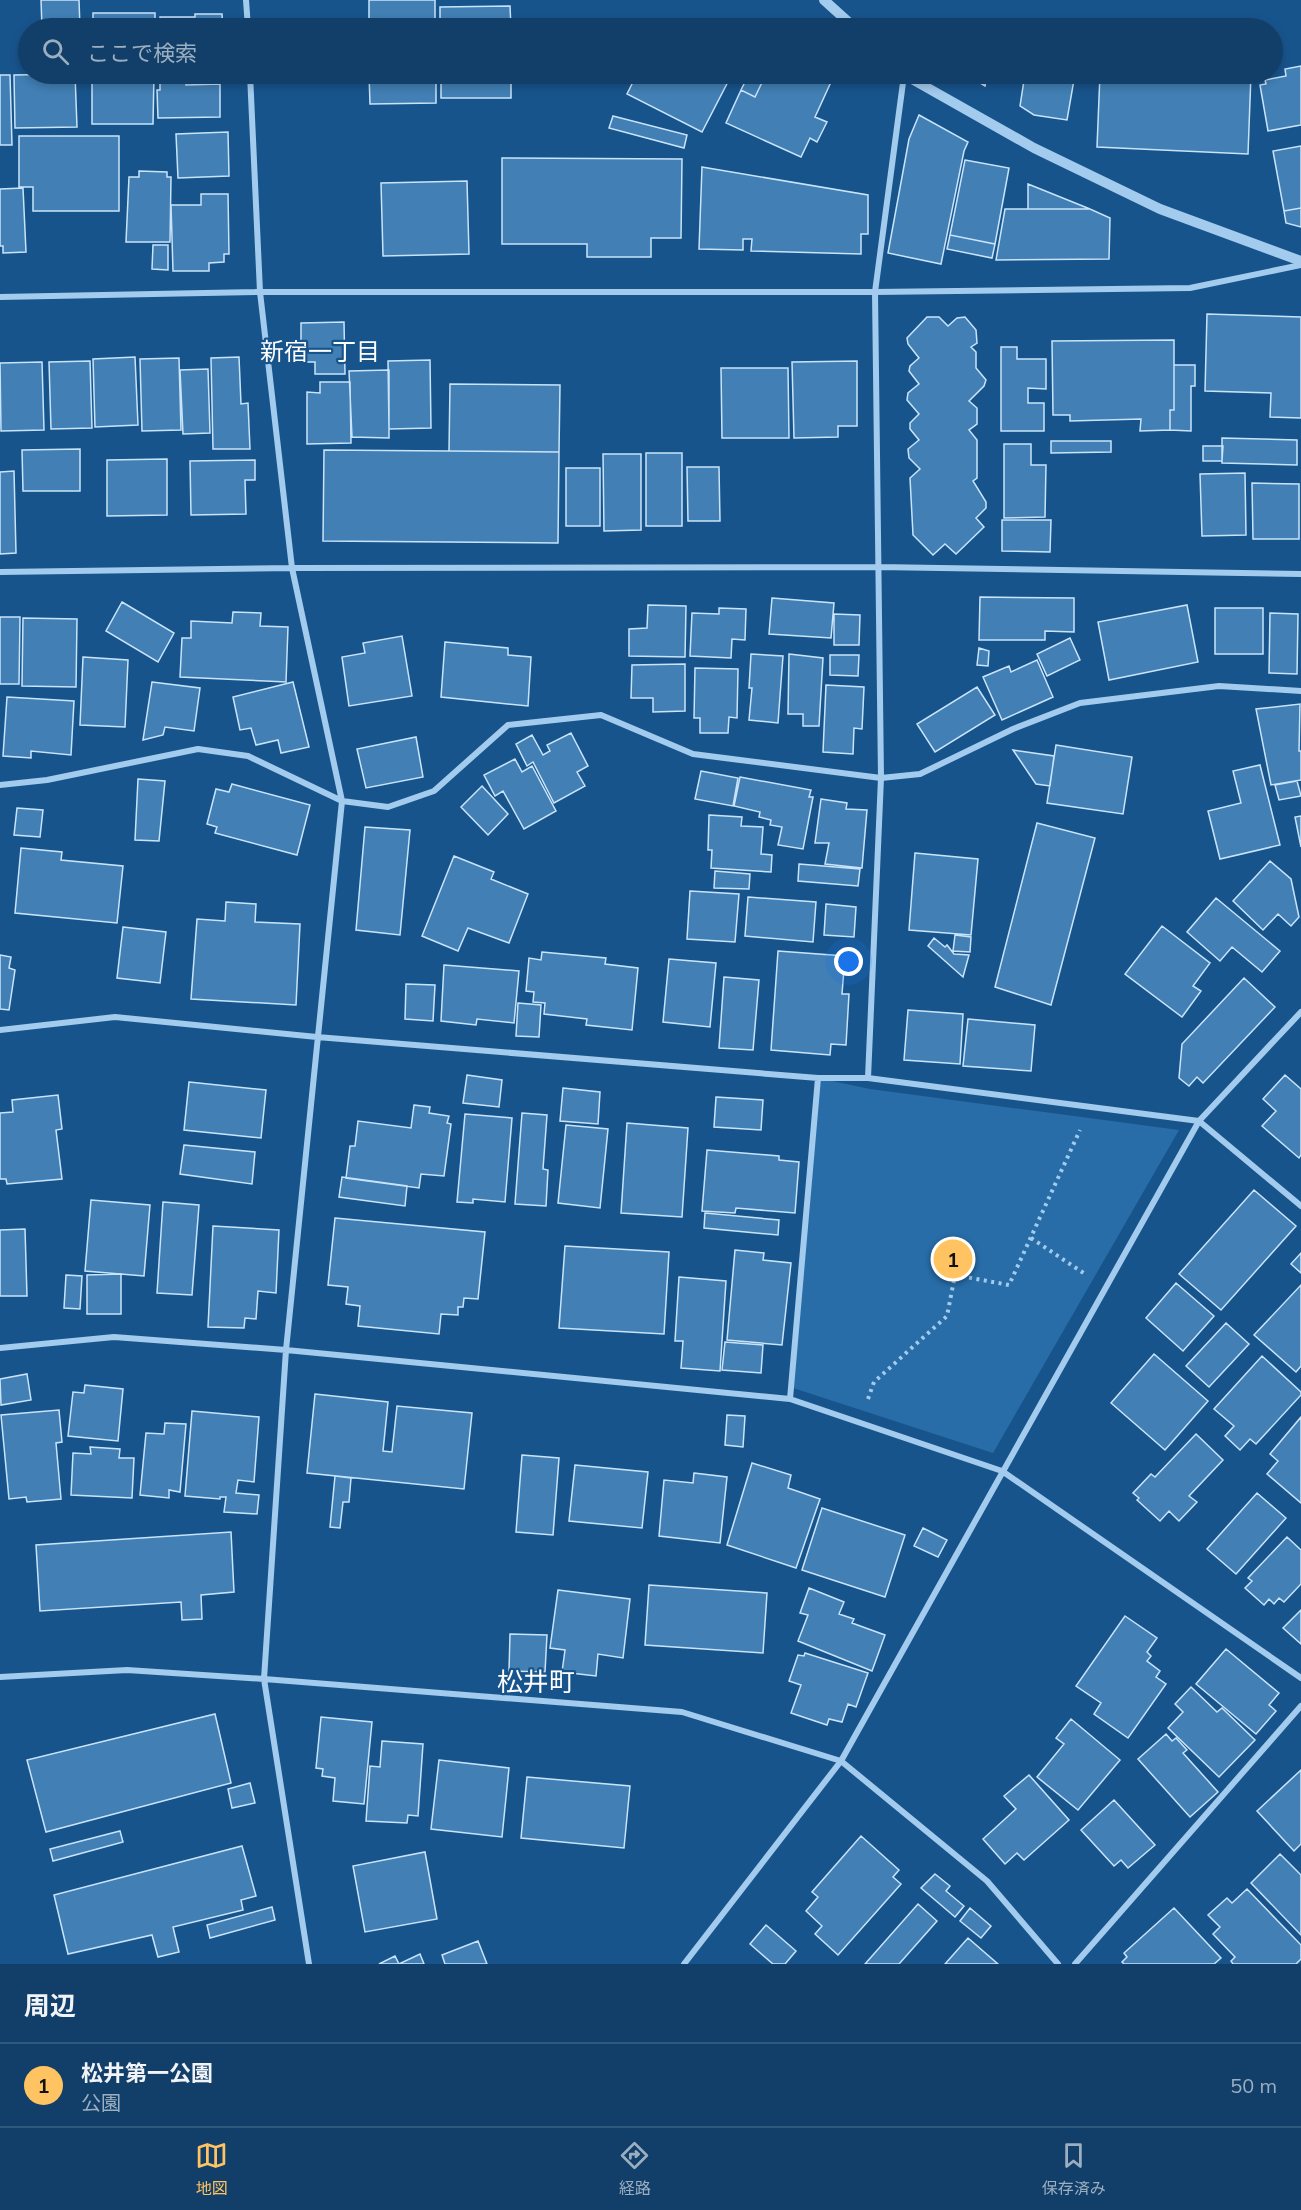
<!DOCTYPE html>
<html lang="ja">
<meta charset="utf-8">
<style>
body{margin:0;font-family:Mulish,"Noto Sans JP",sans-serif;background:#1b466f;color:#f1f3f6}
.you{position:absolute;left:849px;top:962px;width:21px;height:21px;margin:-15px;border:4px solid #fff;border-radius:50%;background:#1a73e8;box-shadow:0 0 0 9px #1a73e833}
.badge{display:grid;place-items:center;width:39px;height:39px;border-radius:50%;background:#ffc461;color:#111;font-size:20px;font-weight:700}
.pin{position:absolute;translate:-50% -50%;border:3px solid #fff;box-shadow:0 2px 6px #0006}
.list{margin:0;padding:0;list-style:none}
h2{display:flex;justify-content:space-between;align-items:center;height:78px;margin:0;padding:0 24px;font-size:26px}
h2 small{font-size:20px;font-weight:400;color:#9cafc0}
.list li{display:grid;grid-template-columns:39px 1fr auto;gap:18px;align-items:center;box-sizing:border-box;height:84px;padding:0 24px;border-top:2px solid #31587d}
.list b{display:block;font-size:22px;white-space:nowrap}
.list p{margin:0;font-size:20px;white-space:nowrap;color:#9cafc0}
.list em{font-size:20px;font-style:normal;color:#9cafc0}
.icon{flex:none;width:33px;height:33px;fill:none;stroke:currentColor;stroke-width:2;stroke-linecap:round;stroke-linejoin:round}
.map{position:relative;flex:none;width:1301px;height:1964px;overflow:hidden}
.search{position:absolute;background:#123f69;box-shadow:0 3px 9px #0003;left:18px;right:18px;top:18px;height:66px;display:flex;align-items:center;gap:15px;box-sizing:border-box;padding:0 21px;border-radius:33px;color:#9cafc0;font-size:22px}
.sheet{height:162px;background:#123f69}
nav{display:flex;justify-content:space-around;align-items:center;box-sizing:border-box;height:84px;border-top:2px solid #31587d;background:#123f69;font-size:16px;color:#9cafc0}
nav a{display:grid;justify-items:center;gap:3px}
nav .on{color:#ffc461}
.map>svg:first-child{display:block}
.green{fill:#286da8}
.building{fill:#417fb4;stroke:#c9e4fa;stroke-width:1.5}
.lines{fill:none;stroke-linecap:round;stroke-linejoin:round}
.path{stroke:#a3cbee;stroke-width:4;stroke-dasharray:3 4.5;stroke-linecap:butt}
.minor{stroke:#a3cbee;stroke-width:6}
.tertiary{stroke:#a3cbee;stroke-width:10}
.labels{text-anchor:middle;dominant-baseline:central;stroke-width:4.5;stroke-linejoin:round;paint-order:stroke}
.neighbourhood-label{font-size:24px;fill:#fff;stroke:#18548c}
.quarter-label{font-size:26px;fill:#fff;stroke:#18548c}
</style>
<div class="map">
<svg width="1301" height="1964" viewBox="0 0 1301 1964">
<rect width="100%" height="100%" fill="#18548c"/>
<path class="green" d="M818,1078l52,11 309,41 -186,323 -203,-66z"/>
<path class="building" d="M41,0h38l1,28h-38z
M369,0h66v28h-66z
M510,6l1,22h-71v-21z
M93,13h62v15h-62z
M195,14h27l1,14h-68v-4l5,1v-8h35z
M1301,66v59l-33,6 -8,-46 6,-1 -1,-4 21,-4 -1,-7z
M75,74l2,53 -62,1 -1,-53z
M92,74h62l-1,50h-61z
M369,74h67v29l-66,1z
M441,74h70v24h-70z
M637,74h95l-30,58 -75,-38z
M749,74h17l-11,23 -14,-7z
M766,74h66l-1,8 -16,35 12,5 -10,20 -7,-4 -9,19 -75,-34 15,-33 14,7z
M966,74h21l-2,12z
M1025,74h50l-8,46 -33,-5 -14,-9z
M1100,74h151l-3,80 -151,-7z
M0,75h10l2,70h-12z
M160,80h26v5l34,-1v33l-62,1 -1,-28h3z
M919,115l49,27 -4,9 -23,113 -53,-11 21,-114z
M613,116l74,19 -3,13 -75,-20z
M228,132l1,44 -51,2 -2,-44z
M19,136h100v75h-86v-24h-14z
M1301,146v62l-17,3 -11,-60z
M502,158l180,1 -1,79h-30v19h-64v-13h-85z
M965,160l44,8 -14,76 -45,-9z
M702,167l166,28v39h-7v20l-110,-3 1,-12h-9v11l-44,-1z
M139,171l28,1v5h4l-1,65h-44l3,-65h10z
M467,181l2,73 -86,2 -2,-73z
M1028,184l62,25h-62z
M23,188l3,64 -23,1v-7h-3v-57z
M201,194h27l1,60h-5v8l-15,1v8h-36l-2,-66h30z
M1301,208v19l-15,-4 -2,-12z
M1005,209h85l20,9 -1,41 -113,1z
M950,235l45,9 -3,14 -45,-9z
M153,245h15v25l-16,-1z
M1207,314l94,3v101l-31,-1 1,-24 -66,-2z
M927,317h12l9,9 9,-8 8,-1 11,13 1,13 -6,4 5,5v16l10,12 -2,6 -15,15 8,7v16l-8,6 8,10v38l-4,3 13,21v6l-10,10 8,9 -28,27 -11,-10 -12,11 -20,-20 -3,-57 10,-9 -11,-11 -1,-9 11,-9 -9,-11v-6l9,-9 -12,-14 1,-7 11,-9 -10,-13 1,-5 9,-8 -11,-14 -1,-6z
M344,322l1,52h-30v-12h-14v-39z
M1174,340v70h-4v20l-30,1 1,-12 -71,2v-6h-17l-1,-74z
M1001,347h16v12h29v30l-18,-1v15h16v28h-43z
M135,357l3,68 -43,2 -2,-68z
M239,357l2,47 7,-1 2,46h-37l-2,-91z
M179,358l2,72 -39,1 -2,-72z
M430,360l1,68 -42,1 -1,-68z
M90,361l2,67 -41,1 -2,-67z
M857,361v65h-19v11l-44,1 -2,-76z
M42,362l2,68 -43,1 -1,-68z
M1174,365h21v21h-4v45l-21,-1v-20h4z
M721,368h67l1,70h-67z
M208,369l2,64 -27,1 -3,-64z
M389,370v68l-37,-1 -3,-66z
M320,382h30l1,61 -44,1v-52l13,1z
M450,384l110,1 -1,67 -110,-1z
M1222,438l75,2v25l-75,-2z
M1051,441h60v11l-60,1z
M1004,444h27v21h15l-1,52 -41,1z
M1203,446h20l-1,15h-19z
M80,449v42h-57l-1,-41z
M324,450l235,2 -1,91 -235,-2z
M646,453h36v73h-36z
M603,454h38v76l-37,1z
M167,459v56l-60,1v-56z
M255,460v20h-10l1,34 -55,1 -1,-54z
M687,467h32l1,54h-32z
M566,468h34v58h-34z
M14,471l2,82 -16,1v-82z
M1245,473l1,62 -44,1 -2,-62z
M1252,483l47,1v55h-46z
M1002,520h49l-1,32 -48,-1z
M980,597l94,1v34l-29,-1v9h-66z
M772,598l62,5 -3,35 -62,-4z
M122,602l52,31 -16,29 -52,-31z
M648,605l38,1 -1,51 -56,-1v-27l18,-1z
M1187,605l11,57 -89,18 -11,-58z
M719,608l27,1 -1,31 -13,-1 -1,19 -41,-2 2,-43 27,1z
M1215,608h48v46h-48z
M233,612l28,1 -1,13 28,1 -2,55 -106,-5 2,-39h9v-17l41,2z
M1270,613l28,1 -1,60 -28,-1z
M834,614l26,1 -1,30h-25z
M0,617h20l-1,67h-19z
M23,618l54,1 -1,68 -54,-1z
M402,636l10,60 -63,10 -7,-49 23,-4 -2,-10z
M1070,638l10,22 -33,16 -10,-22z
M445,642l63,6v7l23,2 -3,49 -87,-9z
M979,648l10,3 -1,15 -11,-1z
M751,654l32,2 -5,67 -29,-3 3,-32h-3z
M789,654l34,4 -4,68h-16v-12h-15z
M830,655h29l-1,21 -28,-1z
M83,657l45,3 -3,67 -45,-2z
M1037,660l16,37 -51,23 -19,-43 26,-11 2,6z
M685,664v47l-32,1v-14h-22l1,-33z
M695,668l43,1 -1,49 -8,-1 -1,16h-28v-15h-6z
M152,682l48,6 -6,43 -29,-4 -2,8 -20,5z
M293,682l16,65 -28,6 -3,-13 -22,5 -5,-17 -11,2 -7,-33z
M826,685l38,2 -2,42 -8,-1 -1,26 -30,-2z
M977,687l18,28 -60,37 -18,-28z
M7,697l67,4 -3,54 -40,-4v7l-28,-2z
M1300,704l-1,47h2v29l-30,5 -15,-76z
M571,733l17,33 -11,6 8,14 -31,17 -21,-41 -6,4 -11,-22 16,-9 11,20 7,-4 -3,-6z
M416,737l7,40 -57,11 -9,-39z
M1056,745l76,12 -9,57 -76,-11z
M1013,750l41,6 -4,30 -14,-2z
M515,759l7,13 10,-6 24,45 -32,18 -21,-38 -8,5 -11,-21z
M1260,765l20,80 -60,14 -12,-48 33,-8 -8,-32z
M701,771l37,7 -5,28 -38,-7z
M740,777l71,13 -2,7h4l-10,52 -25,-4 4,-18 -12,-2 1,-5 -12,-3 1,-5 -26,-6z
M138,779l27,2 -6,60 -24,-1z
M1297,781l4,15 -22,4 -4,-15z
M232,784l78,21 -13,50 -82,-22 2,-6 -10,-3 9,-35 13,3z
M482,786l26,28 -20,21 -27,-28z
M821,799l26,4 -1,6 21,1 -5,58 -37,-4 4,-21h-14z
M17,808l26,2 -3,27 -26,-2z
M709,815l33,2 -1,9 22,1 -2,27 11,1 -1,17 -60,-4 1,-18h-4z
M1301,816v31l-6,-30z
M1037,823l58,15 -44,167 -56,-18z
M365,827l45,3 -10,105 -44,-5z
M21,848l41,4 -1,8 62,6 -6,57 -102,-10z
M915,853l63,6 -7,76 -62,-5z
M454,856l40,16 -3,7 37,15 -19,49 -41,-15 -10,23 -36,-15z
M1270,861l21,18 8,38 -8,9 -13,-12 -15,16 -30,-29z
M799,864l61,5 -2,17 -60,-5z
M715,871l35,3 -1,15 -35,-1z
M690,891l49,3 -4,48 -48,-3z
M748,897l68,5 -3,40 -68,-6z
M1216,898l64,53 -18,21 -30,-25 -12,14 -33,-29z
M226,902l30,2 -1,18 45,2 -4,81 -105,-6 6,-80 28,2z
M826,904l30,3 -2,30 -30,-2z
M1162,926l48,37 -17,23 8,5 -19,26 -57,-43z
M123,927l43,5 -6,51 -43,-5z
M955,935l16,2 -1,15 -17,-1z
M934,938l11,9 2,-2 7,9 15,1 -6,22 -35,-31z
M778,951l67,5 -3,38h7l-3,51 -15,-1 -1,11 -59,-5z
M542,952l64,6 -1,6 33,4 -6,62 -46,-5 1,-6 -43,-5 1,-11 -12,-1 1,-10 -8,-1 3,-33 12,2z
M0,955l11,2 -2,11 6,2 -6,40 -9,-1z
M669,959l47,4 -6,64 -47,-5z
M444,965l75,6 -5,52 -37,-4 -1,6 -35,-4z
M724,977l35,3 -6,70 -34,-2z
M1244,978l31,29 -72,76 -6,-6 -8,9 -10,-8 3,-34z
M406,984l29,1 -2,36 -28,-2z
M518,1003l23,2 -2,32 -23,-1z
M908,1010l55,4 -3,50 -56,-4z
M968,1019l67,6 -4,46 -68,-5z
M467,1075l35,5 -3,27 -36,-4z
M1285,1075l16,14v66l-2,3 -37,-32 14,-15 -13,-12z
M189,1082l77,8 -5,48 -77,-8z
M563,1088l37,4 -2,32 -38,-3z
M58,1095l4,34 -6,1 6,49 -55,5 -1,-5h-6v-66l13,-1 -1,-12z
M716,1097l47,3 -2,30 -47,-3z
M414,1105l16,2 -1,6 20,3 -2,7 4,1 -7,52 -23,-2 -2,14 -73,-10 4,-32h5l3,-25 53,7z
M522,1113l25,2 -4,54 5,1 -2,36 -31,-2z
M465,1114l47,4 -7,84 -32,-3v4l-16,-1z
M627,1123l61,5 -6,89 -61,-4z
M566,1125l42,4 -8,79 -42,-5z
M184,1145l71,7 -3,32 -72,-10z
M707,1150l72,6v4l20,2 -4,51 -59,-5 -1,5 -33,-2z
M342,1177l65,9 -2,20 -66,-9z
M1254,1190l42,36 -75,84 -42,-36z
M91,1200l59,5 -6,71 -59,-5z
M163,1202l36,3 -7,90 -35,-2z
M705,1213l74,7 -1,15 -74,-7z
M335,1218l150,14 -7,67 -14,-1 -1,9h-5v8l-17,-1 -2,20 -81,-8 2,-20 -14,-2 2,-17 -20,-2z
M213,1226l66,4 -3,63 -18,-2 -2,28 -11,-1 -1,10 -36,-1z
M25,1229l2,67h-27v-66z
M565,1246l104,6 -5,82 -105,-6z
M735,1250l29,3 -1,7 28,3 -9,82 -55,-5z
M1301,1253v20l-10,-9z
M121,1274v40h-34v-39z
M66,1275l16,1 -2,33 -16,-1z
M679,1277l47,4 -6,90 -39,-3 2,-27h-8z
M1176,1283l38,33 -31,35 -37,-33z
M1301,1285v81l-5,6 -42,-37z
M1226,1323l23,21 -40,43 -23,-21z
M725,1342l38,3 -2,28 -39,-3z
M1154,1354l54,47 -43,49 -54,-47z
M1262,1356l39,36v3l-45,49 -6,-5 -10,11 -15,-14 9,-10 -20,-17z
M27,1374l4,26 -30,5 -1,-26z
M85,1385l38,4 -5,52 -50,-5 5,-44 11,1z
M315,1394l73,8 -5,49 9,1 5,-46 75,7 -8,76 -157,-16z
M59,1410l3,32 -6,1 5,56 -34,3 -1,-5 -17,2 -8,-84z
M192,1411l67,6 -5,65 -16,-2 -2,13 23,2 -2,19 -33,-2 2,-15h-6v2l-35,-3z
M727,1415l18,1 -2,31 -18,-2z
M1301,1417v86l-34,-29 11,-13 -8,-7z
M165,1423l21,1 -6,68 -11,-2v8l-29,-3 6,-62 18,1z
M1196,1434l27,26 -34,36 8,6 -18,19 -10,-10 -9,10 -23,-21 2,-2 -6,-5 18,-19 4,3z
M90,1447l30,2 -1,9h15l-2,40 -61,-3 2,-42 18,1z
M522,1455l37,3 -6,77 -37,-3z
M752,1463l39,12 -3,13 32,11 -24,69 -69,-23z
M575,1465l73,7 -6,56 -73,-7z
M694,1473l33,4 -7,66 -61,-7 5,-56 29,3z
M335,1476l16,2 -2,24h-6l-3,26 -10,-1z
M1257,1493l29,25 -50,56 -29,-25z
M822,1508l83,27 -20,62 -83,-27z
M923,1528l24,12 -9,17 -24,-11z
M231,1532l3,60 -33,3 1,24 -20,1 -1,-18 -141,9 -4,-66z
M1287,1537l14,13v34l-17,18 -5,-4 -5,6 -5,-5 -5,6 -19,-17 7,-7 -4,-3z
M649,1585l118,8 -4,60 -118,-8z
M809,1588l35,14 -5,12 15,5 -2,4 33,12 -13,36 -74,-30 10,-26 -8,-2z
M558,1590l72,9 -7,59 -25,-4 -2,22 -34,-4 3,-22 -15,-2z
M1301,1610v34l-18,-16z
M1125,1616l32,22 -10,14 4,4 -4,5 13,10 -4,6 10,7 -38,54 -34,-24 7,-11 -25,-17z
M510,1634l37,1 -2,37 -36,-1z
M1226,1649l53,44 -10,12 7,6 -20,23 -60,-50z
M805,1653l63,20 -12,34 -8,-3 -6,18 -13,-3 -2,6 -36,-12 10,-28 -12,-4 9,-26 6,1z
M1191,1687l26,25 5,-4 33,32 -36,37 -51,-49 15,-16 -8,-8z
M215,1714l16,69 -185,49 -19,-72z
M321,1717l51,5 -8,82 -31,-3 2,-23 -13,-2 1,-7 -7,-1z
M1071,1719l49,41 -42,50 -41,-33 27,-33 -8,-6z
M1166,1734l6,7 4,-3 11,12 -4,3 35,39 -28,25 -52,-58z
M382,1741l41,3 -5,72 -10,-1 -1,8 -41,-2 4,-55 10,1z
M439,1760l70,8 -7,69 -71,-8z
M1301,1770v74l-7,7 -37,-40z
M1029,1775l40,45 -45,40 -7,-7 -12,11 -22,-25 33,-30 -12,-13z
M527,1777l103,9 -6,62 -103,-10z
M250,1783l5,20 -23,5 -4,-19z
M1114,1800l41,45 -27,23 -7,-8 -7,6 -33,-36z
M120,1831l3,11 -70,19 -3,-12z
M861,1836l38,34 -6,7 8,7 -63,71 -23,-21 7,-8 -16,-15 12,-14 -6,-5z
M242,1846l14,50 -15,4 2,10 -70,17 6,25 -21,5 -6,-22 -84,19 -14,-59z
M425,1852l12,67 -72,13 -12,-66z
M1280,1854l21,21v60l-50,-52z
M935,1874l15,12 -4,5 18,15 -9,11 -34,-29z
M1247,1889l54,56v14l-5,5h-63l-2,-3 4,-4 -22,-23 7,-7 -12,-12 19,-17 5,5z
M918,1904l19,17 -38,43h-34z
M272,1907l3,13 -65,18 -3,-13z
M970,1908l21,18 -10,12 -21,-17z
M1174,1908l47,50 -7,6h-90l-2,-2 5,-5 -3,-4z
M766,1925l30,26 -11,13h-12l-23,-20z
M968,1938l30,26h-53z
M478,1941l9,23h-42l-3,-9z
M420,1954l4,10h-45l16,-8 4,8z"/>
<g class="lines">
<path class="path" d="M1031,1238l54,36
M868,1399l6,-17 73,-66 8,-41 54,10 71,-155"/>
<path class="minor" d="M246,0l2,28
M250,74l10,218 32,276 50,233 -56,549 -22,329 45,285
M0,297l260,-5h615l315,-4 111,-23
M0,572l292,-4 586,-1 423,7
M0,785l47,-5 151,-31 50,7 94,45 46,6 46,-16 74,-66 93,-10 92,39 188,24 39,-4 93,-45 67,-26 139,-17 82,5
M0,1030l115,-13 202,20 501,41h50l331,43 102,85
M868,1078l13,-300 -6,-486 29,-217
M0,1348l114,-11 172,13 504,49 212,72 299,207
M790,1399l28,-321
M0,1677l127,-7 137,9 418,33 159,49 146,120 71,83
M684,1964l157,-203 358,-640 102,-109
M1075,1964l226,-258"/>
<path class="tertiary" d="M824,0l31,28
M903,74l131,74 126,61 141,52"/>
</g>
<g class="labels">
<g class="neighbourhood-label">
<text x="320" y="351">新宿一丁目</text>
</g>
<g class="quarter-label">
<text x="536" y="1681">松井町</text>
</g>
</g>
</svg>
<div class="you"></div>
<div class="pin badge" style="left:953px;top:1259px">1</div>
<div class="search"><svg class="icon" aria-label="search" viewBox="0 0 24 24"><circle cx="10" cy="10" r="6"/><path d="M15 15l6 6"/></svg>ここで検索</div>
</div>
<section class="sheet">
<h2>周辺<small></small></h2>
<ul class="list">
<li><span class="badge">1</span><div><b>松井第一公園</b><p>公園</p></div><em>50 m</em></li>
</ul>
</section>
<nav>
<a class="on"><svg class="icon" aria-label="map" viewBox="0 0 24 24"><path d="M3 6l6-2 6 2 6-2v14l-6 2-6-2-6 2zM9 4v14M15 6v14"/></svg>地図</a>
<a><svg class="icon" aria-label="directions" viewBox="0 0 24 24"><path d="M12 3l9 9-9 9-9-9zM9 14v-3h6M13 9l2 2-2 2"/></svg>経路</a>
<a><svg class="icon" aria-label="saved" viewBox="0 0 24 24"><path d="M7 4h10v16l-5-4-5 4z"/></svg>保存済み</a>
</nav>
